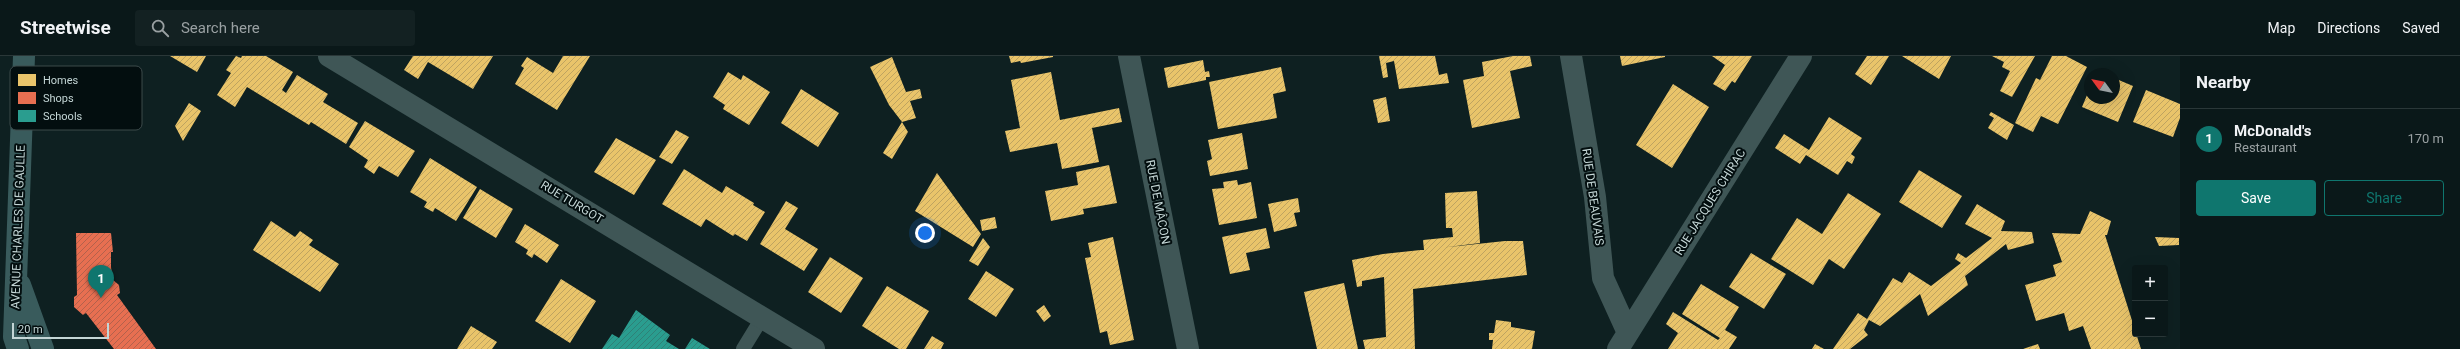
<!DOCTYPE html>
<meta charset="utf-8">
<style>
body{margin:0;font-family:Roboto,sans-serif;background:#132122;color:#f1f3f6}
.controls{position:absolute;right:12px;bottom:12px;display:grid;overflow:hidden;border-radius:4px;box-shadow:0 4px 16px #0002}
.controls button{width:36px;height:36px;display:grid;place-items:center;padding:0;border:0;border-bottom:1px solid #2a3738;background:#0a1819;color:#f1f3f6;font:20px sans-serif}
.compass{position:absolute;left:2084px;top:12px;width:36px;height:36px;border-radius:50%;background:#0a1819;box-shadow:0 4px 16px #0002;rotate:303deg}
.scale{position:absolute;left:12px;bottom:10px;width:97px;box-sizing:border-box;padding-left:4px;border:2px solid #c4d6d6;border-top:0;font-size:11px;line-height:14px;white-space:nowrap;color:#c4d6d6;-webkit-text-stroke:3px #030e0f;paint-order:stroke}
.you{position:absolute;left:925px;top:177px;width:14px;height:14px;margin:-10px;border:3px solid #fff;border-radius:50%;background:#1a73e8;box-shadow:0 0 0 6px #1a73e833}
.badge{display:grid;place-items:center;width:26px;height:26px;border-radius:50%;background:#0f766e;color:#fff;font-size:13px;font-weight:700}
.pin{position:absolute;translate:-50% -33px;filter:drop-shadow(0 1px 2px #0008)}
.pin::after{content:'';position:absolute;top:21px;width:14px;height:12px;background:inherit;clip-path:polygon(0 0,100% 0,50% 100%)}
.list{margin:0;padding:0;list-style:none}
h2{display:flex;justify-content:space-between;align-items:center;height:52px;margin:0;padding:0 16px;font-size:17px}
h2 small{font-size:13px;font-weight:400;color:#99a0a2}
.list li{display:grid;grid-template-columns:26px 1fr auto;gap:12px;align-items:center;box-sizing:border-box;height:60px;padding:0 16px;border-top:1px solid #2a3738}
.list b{display:block;font-size:15px;white-space:nowrap}
.list p{margin:0;font-size:13px;white-space:nowrap;color:#99a0a2}
.list em{font-size:13px;font-style:normal;color:#99a0a2}
.actions{display:flex;gap:8px;padding:12px 16px}
.actions a{flex:1;padding:9px 0;border:1px solid #0f766e;border-radius:4px;text-align:center;font-size:14px;color:#0f766e}
.actions .main{background:#0f766e;color:#fff}
.icon{flex:none;width:22px;height:22px;fill:none;stroke:currentColor;stroke-width:2;stroke-linecap:round;stroke-linejoin:round}
.map{position:relative;flex:none;width:2180px;height:293px;overflow:hidden}
header{display:flex;align-items:center;gap:24px;box-sizing:border-box;height:56px;padding:0 20px;background:#0a1819;border-bottom:1px solid #2a3738}
header strong{font-size:19px}
nav{display:flex;gap:22px;margin-inline-start:auto;font-size:14px}
.search{width:280px;height:36px;background:#132122;display:flex;align-items:center;gap:10px;box-sizing:border-box;padding:0 14px;border-radius:4px;color:#99a0a2;font-size:15px}
main{display:flex}
aside{flex:1;background:#0a1819}
.map>svg:first-child{display:block}
.homes{fill:url(#homes-hatch)}
.shops{fill:url(#shops-hatch)}
.schools{fill:url(#schools-hatch)}
.lines{fill:none;stroke-linecap:round;stroke-linejoin:round}
.service{stroke:#3f5656;stroke-width:14}
.minor{stroke:#3f5656;stroke-width:22}
.primary{stroke:#395b5c;stroke-width:22}
.labels{text-anchor:middle;dominant-baseline:central;stroke-width:4;stroke-linejoin:round;paint-order:stroke}
.street-label{font-size:12px;fill:#c4d6d6;stroke:#030e0f}
.key{fill:#030e0f;stroke:#3d4a4b;stroke-width:1}
.key-label{font-size:11px;fill:#c4d6d6}
</style>
<header>
<strong>Streetwise</strong>
<div class="search"><svg class="icon" aria-label="search" viewBox="0 0 24 24"><circle cx="10" cy="10" r="6"/><path d="M15 15l6 6"/></svg>Search here</div>
<nav><a>Map</a><a>Directions</a><a>Saved</a></nav>
</header>
<main>
<div class="map">
<svg width="2180" height="293" viewBox="0 0 2180 293">
<defs>
<pattern id="homes-hatch" width="6" height="6" patternUnits="userSpaceOnUse"><rect width="6" height="6" fill="#e9c46a"/><path d="M-1 1l2-2M0 6l6-6M5 7l2-2" fill="none" stroke="#bea360"/></pattern>
<pattern id="shops-hatch" width="6" height="6" patternUnits="userSpaceOnUse"><rect width="6" height="6" fill="#e76f51"/><path d="M-1 1l2-2M0 6l6-6M5 7l2-2" fill="none" stroke="#b3614c"/></pattern>
<pattern id="schools-hatch" width="6" height="6" patternUnits="userSpaceOnUse"><rect width="6" height="6" fill="#2a9d8f"/><path d="M-1 1l2-2M0 6l6-6M5 7l2-2" fill="none" stroke="#2f8177"/></pattern>
</defs>
<rect width="100%" height="100%" fill="#0e2021"/>
<path class="homes" d="M170,0h36l-9,16z
M236,0l5,2 1,-2h24l27,16 -11,18 4,3 11,-18 31,19 -5,8 35,21 -12,21 -35,-22 -2,3 -62,-38 -12,20 -18,-12 14,-22 -5,-3z
M413,0h80l-20,33 -45,-27 -10,17 -14,-9z
M563,0h27l-33,54 -42,-26 9,-16 -3,-2 6,-9 26,16z
M1009,0h44v1l-32,6 -1,-2 -9,2z
M1379,0h56l4,19 8,-2 2,10 -50,6 -5,-28 -8,2 2,14 -5,1z
M1513,0h17l2,10 -22,5 10,47 -48,10 -9,-48 21,-4 -2,-14z
M1620,0h45v1l-43,9z
M1712,0h40l-17,27 -3,-2 -7,10 -12,-7 12,-19z
M1867,0h22l-18,29 -16,-11z
M1902,0h49l-12,23z
M1992,0h43l-23,41 -12,-6 10,-20 -8,-4 2,-5z
M2052,0h14l21,11 -29,57 -17,-8 -8,16 -18,-9 21,-45 4,2z
M892,1l14,35 14,-3 2,9 -12,3 6,17 -14,4 -13,-17 -19,-38z
M1203,4l2,12 4,-1 1,6h-4v3l-38,8 -4,-20z
M1281,11l5,24 -13,3 4,24 -59,11 -9,-47z
M728,16l13,8 2,-5 27,17 -21,33 -26,-16 2,-4 -12,-8z
M1051,16l9,48 59,-12 3,14 -30,6 7,34 -37,7 -5,-26 -47,9 -5,-21 15,-3 -9,-48z
M2114,22l19,8 -15,36 -36,-15 8,-19v10h24z
M1673,28l36,23 -37,61 -36,-23z
M801,33l38,24 -21,34 -37,-24z
M2146,34l34,14v14l-7,19 -40,-15z
M1386,41l4,24 -12,2 -5,-23z
M189,47l12,8 -18,30 -8,-15z
M1991,56l23,13 -7,15 -19,-12 6,-10 -5,-3z
M1829,61l33,21 -11,16 4,3 -3,7 -5,-3 -9,14 -32,-20 -6,9 -25,-16 9,-14 25,16z
M365,65l50,30 -17,26 -19,-11 -5,8 -10,-7 4,-7 -19,-13z
M902,66l6,10 -16,27 -9,-6z
M676,74l13,7 -17,27 -13,-7z
M1242,77l6,36 -38,7 -3,-15 5,-2 -4,-19z
M616,82l40,22 -22,35 -40,-23z
M430,102l47,29 -21,34 -21,-13 -2,4 -9,-5 3,-5 -17,-10z
M1109,109l8,38 -34,6 1,5 -33,7 -6,-30 33,-6 -2,-13z
M684,113l38,24 4,-7 28,17 -1,2 12,7 -18,29 -12,-7 -2,2 -27,-17 -5,8 -39,-23z
M1919,114l43,26 -20,32 -43,-26z
M937,117l44,61 -8,13 -58,-36z
M1237,124l1,5 13,-3 6,36 -38,7 -7,-36 12,-1 -1,-6z
M480,133l33,20 -17,29 -33,-20z
M1477,135l3,52 -56,7 -1,-10 30,-3 -1,-9h-6l-1,-35z
M1848,137l33,21 -37,55 -15,-10 -16,26 -42,-26 26,-41 25,16z
M1298,142l2,14 -6,1 3,13 -23,6 -6,-28z
M786,145l12,7 -13,21 33,20 -14,22 -44,-27z
M1977,148l28,17 -4,10 31,1 2,11 -26,7 -2,-6 -41,32 3,9 -40,31 -8,-22 -40,32 -11,-6 -5,10 4,5 -18,14h-17l25,-36 9,6 26,-41 9,5 7,-11 22,14 30,-23 -6,-4 3,-6 8,5 26,-20 -27,-14z
M2090,155l21,10 -4,14h-2l36,114h-50l-8,-23 -14,5 -5,-18 -28,8 -11,-36 31,-9 -3,-11 9,-3 -10,-29 28,1z
M995,161l2,11 -15,3 -2,-11z
M271,165l24,16 5,-6 13,9 -4,5 30,19 -19,28 -67,-42z
M525,168l34,21 -12,18 -13,-9 -2,4 -6,-4 2,-4 -13,-8z
M1266,172l4,20 -24,5 4,17 -20,4 -8,-37z
M1113,181l21,103 -24,5 -3,-14 -7,2 -15,-75 6,-1 -3,-14z
M2155,181l24,1v7l-20,1z
M983,182l7,9 -12,19 -9,-5z
M1505,185h18l4,34 -114,14 2,60h-50l-2,-9 23,-3 -2,-60 -22,4v5l-5,1 -5,-27 31,-6z
M1751,197l35,21 -22,35 -35,-22z
M830,201l33,21 -22,35 -33,-21z
M986,215l28,18 -18,28 -28,-18z
M561,223l35,22 -26,42 -35,-22z
M1344,227l14,66h-41l-13,-57z
M1701,228l38,23 -14,23 12,7 -8,12h-61l10,-16 -12,-9 7,-12 45,28 2,-2 -38,-24z
M887,230l42,25 -23,38h-7l-37,-23z
M1044,249l7,11 -7,6 -8,-11z
M1496,264l15,2v5l24,4 -3,18h-40l1,-9h-4v-7h5z
M471,270l26,16 -5,7h-35z
M932,280l12,7 -3,6h-17z
M1815,288l9,5h-12z
M2038,288l2,5h-17z"/>
<path class="shops" d="M76,177h35l2,19h-2v15l2,13 6,5 1,8 -3,2 39,54h-42l-28,-36 -3,2 -9,-8v-10l3,-2z"/>
<path class="schools" d="M636,254l34,25 -4,6 13,8h-77l10,-15 7,4z
M692,282l18,11h-25z"/>
<g class="lines">
<path class="service" d="M743,293l19,-31"/>
<path class="minor" d="M329,0l485,293
M1129,0l59,293
M1571,0l24,141 8,81 25,55
M1618,293l183,-293"/>
<path class="primary" d="M20,229l23,64
M18,293l-4,-12 10,-281"/>
</g>
<g class="labels">
<g class="street-label">
<text transform="translate(1593 141) rotate(82)">RUE DE BEAUVAIS</text>
<text transform="translate(572 146) rotate(31)">RUE TURGOT</text>
<text transform="translate(1158 146) rotate(79)">RUE DE MÂCON</text>
<text transform="translate(1710 146) rotate(-58)">RUE JACQUES CHIRAC</text>
<text transform="translate(18 171) rotate(-88)">AVENUE CHARLES DE GAULLE</text>
</g>
</g>
<rect x="10" y="10" width="132" height="64" rx="6" class="key"/>
<rect x="18" y="18" width="18" height="12" fill="#e9c46a"/>
<rect x="18" y="36" width="18" height="12" fill="#e76f51"/>
<rect x="18" y="54" width="18" height="12" fill="#2a9d8f"/>
<g class="key-label">
<text x="43" y="28">Homes</text>
<text x="43" y="46">Shops</text>
<text x="43" y="64">Schools</text>
</g>
</svg>
<div class="controls">
<button>+</button>
<button>−</button>
</div>
<svg class="compass" viewBox="-18 -18 36 36"><path d="M0-13l5 13h-10z" fill="#e53935"/><path d="M0 13l5-13h-10z" fill="#99a0a2"/></svg>
<div class="scale">20 m</div>
<div class="you"></div>
<div class="pin badge" style="left:101px;top:242px">1</div>
</div>
<aside>
<h2>Nearby<small></small></h2>
<ul class="list">
<li><span class="badge">1</span><div><b>McDonald's</b><p>Restaurant</p></div><em>170 m</em></li>
</ul>
<div class="actions"><a class="main">Save</a><a>Share</a></div>
</aside>
</main>
